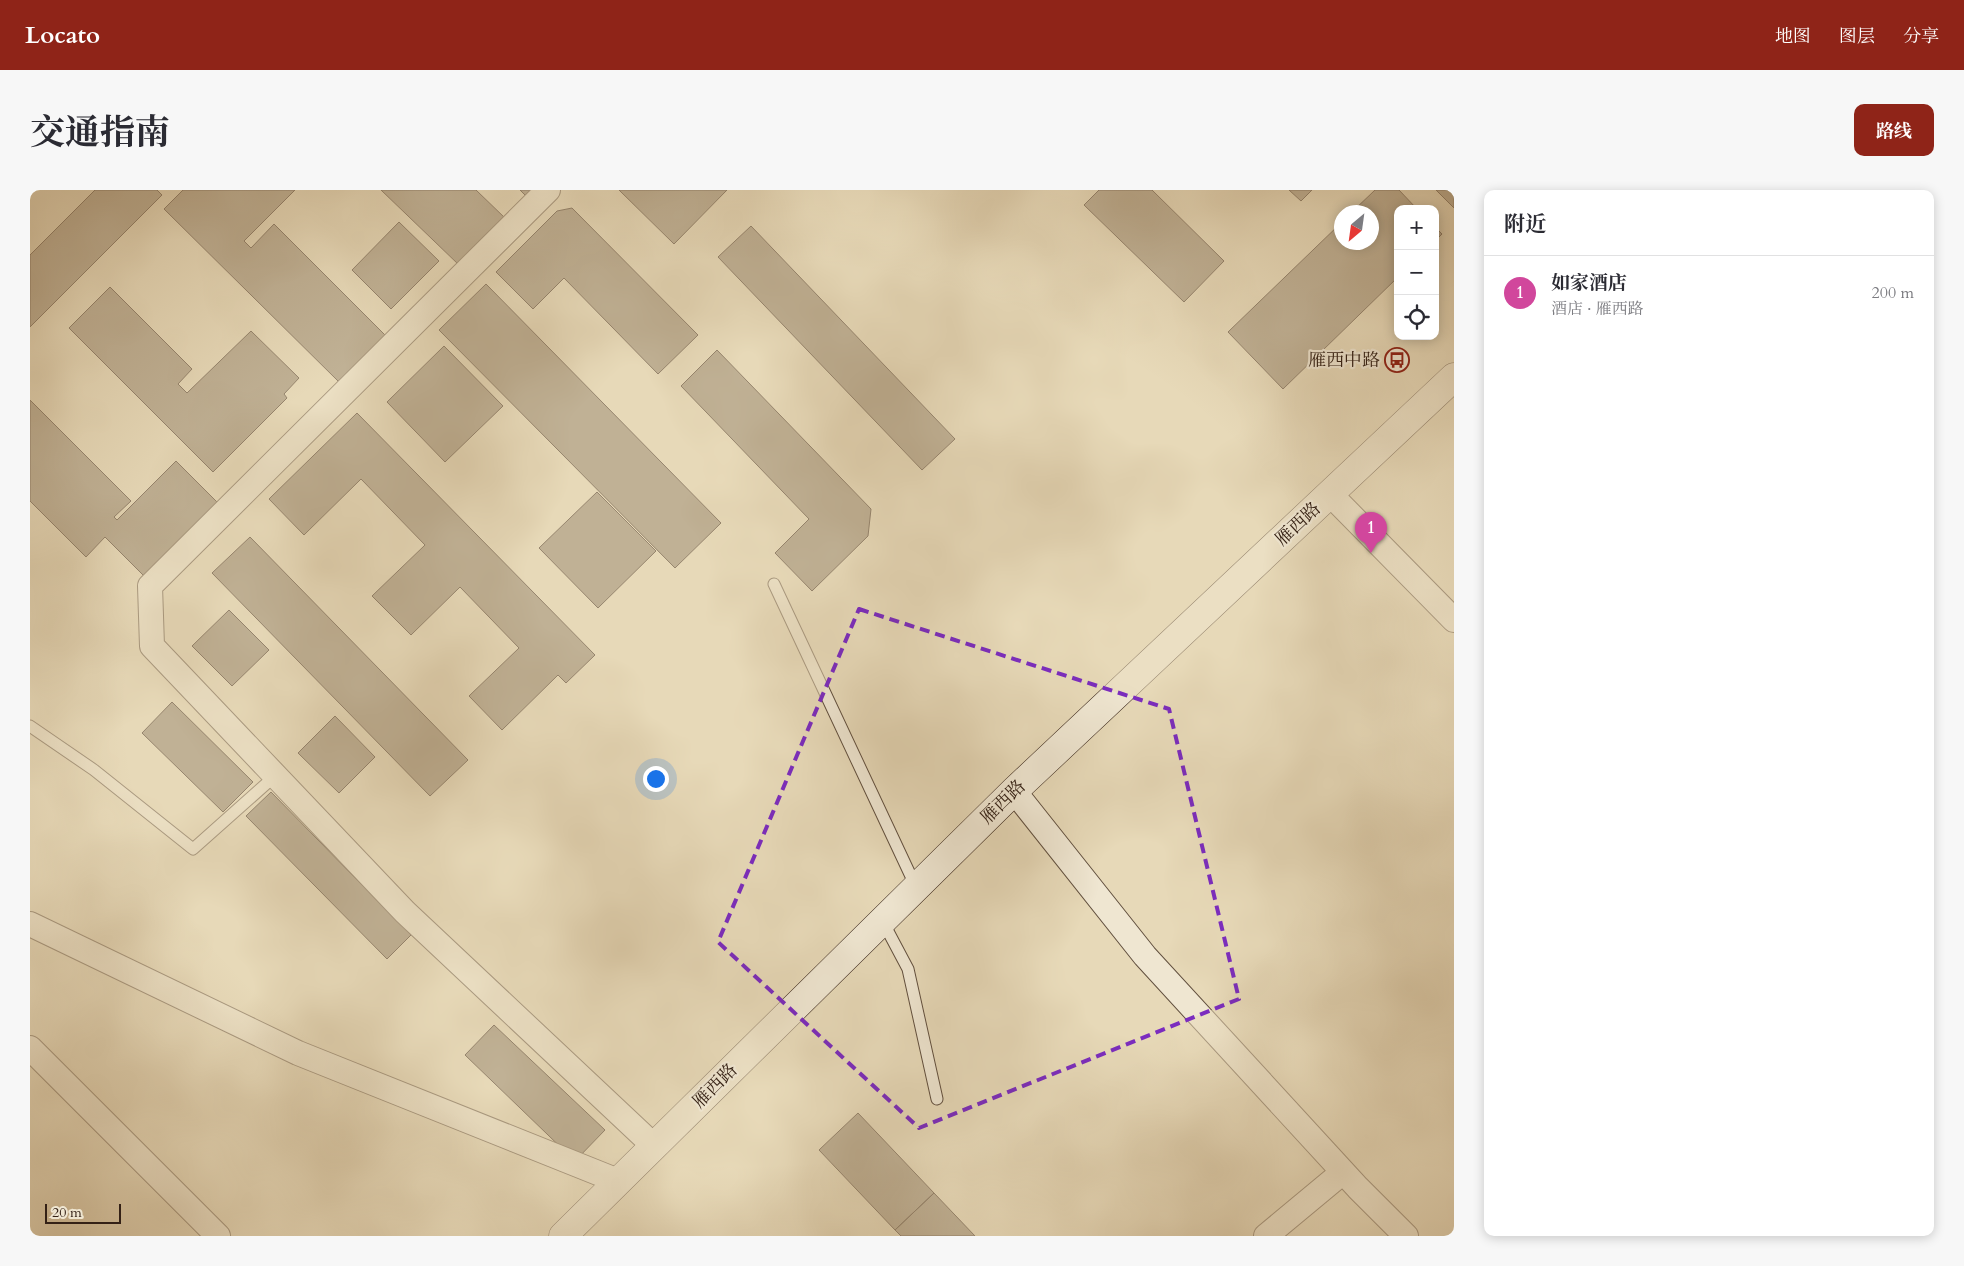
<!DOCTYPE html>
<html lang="zh">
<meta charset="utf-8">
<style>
body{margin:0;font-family:Cardo,"Noto Serif SC",serif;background:#f7f7f7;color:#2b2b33}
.controls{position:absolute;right:15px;top:15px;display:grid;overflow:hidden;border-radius:10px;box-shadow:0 2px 12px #0003}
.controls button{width:45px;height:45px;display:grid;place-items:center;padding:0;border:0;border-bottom:1px solid #e1e1e2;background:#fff;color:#2b2b33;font:25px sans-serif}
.compass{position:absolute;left:1304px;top:15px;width:45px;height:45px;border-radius:50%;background:#fff;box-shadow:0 2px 12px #0003;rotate:209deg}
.scale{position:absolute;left:15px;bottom:12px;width:76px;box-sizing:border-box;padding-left:5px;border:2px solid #342116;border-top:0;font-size:14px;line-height:18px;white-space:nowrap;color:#342116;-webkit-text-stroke:4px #efe6d1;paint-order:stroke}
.you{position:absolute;left:625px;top:588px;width:18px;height:18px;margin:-12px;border:4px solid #fff;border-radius:50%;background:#1a73e8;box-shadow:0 0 0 8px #1a73e833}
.badge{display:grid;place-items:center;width:32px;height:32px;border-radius:50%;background:#8f2418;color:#fff;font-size:16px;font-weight:700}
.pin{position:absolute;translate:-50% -41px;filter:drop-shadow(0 1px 2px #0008)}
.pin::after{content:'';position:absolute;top:26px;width:18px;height:15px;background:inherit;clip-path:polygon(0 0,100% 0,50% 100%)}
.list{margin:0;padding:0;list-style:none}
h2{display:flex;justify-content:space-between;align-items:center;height:65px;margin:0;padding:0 20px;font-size:21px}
h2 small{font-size:16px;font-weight:400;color:#7c7c81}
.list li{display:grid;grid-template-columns:32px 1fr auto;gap:15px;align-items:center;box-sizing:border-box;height:75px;padding:0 20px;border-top:1px solid #e1e1e2}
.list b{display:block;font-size:19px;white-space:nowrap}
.list p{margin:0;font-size:16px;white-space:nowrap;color:#7c7c81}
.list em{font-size:16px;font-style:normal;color:#7c7c81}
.icon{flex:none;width:28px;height:28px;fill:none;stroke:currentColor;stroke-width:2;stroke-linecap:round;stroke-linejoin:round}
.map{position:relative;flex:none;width:1424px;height:1046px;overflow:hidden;border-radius:10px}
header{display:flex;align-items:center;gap:30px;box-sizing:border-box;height:70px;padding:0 25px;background:#8f2418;color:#fff}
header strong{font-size:24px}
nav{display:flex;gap:28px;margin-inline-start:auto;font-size:18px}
.intro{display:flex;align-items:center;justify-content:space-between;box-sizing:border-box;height:120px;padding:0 30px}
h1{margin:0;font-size:35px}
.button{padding:12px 22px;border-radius:10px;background:#8f2418;color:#fff;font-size:18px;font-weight:700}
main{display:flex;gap:30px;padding:0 30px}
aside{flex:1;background:#fff;border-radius:10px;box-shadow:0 2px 12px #0003}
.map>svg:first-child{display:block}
.building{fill:#91816a;stroke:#342116}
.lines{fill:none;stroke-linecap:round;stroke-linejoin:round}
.service-casing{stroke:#614f3e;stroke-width:13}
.minor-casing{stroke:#614f3e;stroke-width:26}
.secondary-casing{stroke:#342116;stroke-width:29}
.service{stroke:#efe6d1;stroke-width:11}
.minor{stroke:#efe6d1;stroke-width:24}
.secondary{stroke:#efe6d1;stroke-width:28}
.marked{fill:none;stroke:#7b2cbf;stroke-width:4;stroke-dasharray:10 6;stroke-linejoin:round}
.labels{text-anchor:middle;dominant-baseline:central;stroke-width:4.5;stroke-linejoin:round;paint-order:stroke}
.poi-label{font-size:18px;fill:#342116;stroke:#efe6d1;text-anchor:end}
.street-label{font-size:18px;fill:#342116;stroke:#efe6d1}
</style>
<header>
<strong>Locato</strong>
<nav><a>地图</a><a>图层</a><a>分享</a></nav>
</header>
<div class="intro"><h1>交通指南</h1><a class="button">路线</a></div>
<main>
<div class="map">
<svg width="1424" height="1046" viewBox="0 0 1424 1046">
<rect width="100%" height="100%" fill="#e7d9b8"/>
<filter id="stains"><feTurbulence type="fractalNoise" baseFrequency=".004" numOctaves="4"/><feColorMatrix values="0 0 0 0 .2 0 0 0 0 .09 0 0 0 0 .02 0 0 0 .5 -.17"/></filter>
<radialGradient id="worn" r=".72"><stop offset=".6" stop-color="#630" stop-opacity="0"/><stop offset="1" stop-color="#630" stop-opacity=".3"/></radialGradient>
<path class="building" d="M65,0h62l5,5 -132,132v-72z
M153,0h112l-51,51 7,7 23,-24 112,112 -47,46 -175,-173z
M351,0h95l29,28 -46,47z
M490,0h18l-9,9z
M589,0h108l-53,54z
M1069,0h53l72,71 -40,41 -100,-97z
M1259,0h23l-11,11z
M1345,0h24l18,19h-19v68l-115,112 -55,-57 114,-110v20h30v-30h-20z
M1406,0h18v18z
M542,18l126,127 -40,39 -94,-96 -31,31 -37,-37 61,-61z
M369,32l40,39 -48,48 -39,-39z
M721,36l204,213 -33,31 -204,-213z
M1405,37l7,7 -7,7z
M456,94l235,239 -46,45 -236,-238z
M80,97l82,82 -14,15 9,9 64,-62 48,47 -15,16 3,4 -74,74 -144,-144z
M414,156l59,60 -58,56 -58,-60z
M687,160l154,159 -3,27 -56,55 -37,-38 34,-34 -128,-133z
M0,210l101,101 -17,16 3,3 59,-59 42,42 -74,73 -39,-39 -19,20 -56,-56z
M327,223l238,242 -29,28 -8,-8 -56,55 -33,-34 50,-48 -59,-61 -49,48 -39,-39 53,-51 -64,-66 -57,56 -35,-36z
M567,302l59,59 -58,57 -59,-60z
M220,347l218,223 -38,36 -218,-223z
M199,420l40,40 -37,36 -40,-40z
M142,512l81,80 -30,30 -81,-79z
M305,526l40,41 -36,36 -41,-40z
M241,602l140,143 -24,24 -141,-143z
M464,835l111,105 -30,31 -110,-106z
M828,923l76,80 -39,37 -76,-80z
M904,1003l41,43h-74l-6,-6z"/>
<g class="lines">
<defs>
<path id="service" d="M744,394l142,303
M0,536l64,44 99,79 82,-73
M852,730l26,49 29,130"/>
<path id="minor" d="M518,0l-398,396 2,60 253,266 249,234
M1300,304l124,126
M984,601l131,165 213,232 48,48
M0,734l268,129 320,128
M0,858l188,188
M1236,1046l77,-64"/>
<path id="secondary" d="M533,1046l451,-445 440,-414"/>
</defs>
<use href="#service" class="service-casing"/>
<use href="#minor" class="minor-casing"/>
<use href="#secondary" class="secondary-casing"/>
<use href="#service" class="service"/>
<use href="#minor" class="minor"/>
<use href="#secondary" class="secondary"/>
</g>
<path d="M0 0H1424V1046H0ZM829,419l310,100 70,290 -320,129 -201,-186z" fill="#e7d9b8" fill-opacity=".55" fill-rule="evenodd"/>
<path class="marked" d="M829,419l310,100 70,290 -320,129 -201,-186z"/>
<defs>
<symbol id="bus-ring" viewBox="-11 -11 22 22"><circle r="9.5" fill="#efe6d1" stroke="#8f2418" stroke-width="1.5"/><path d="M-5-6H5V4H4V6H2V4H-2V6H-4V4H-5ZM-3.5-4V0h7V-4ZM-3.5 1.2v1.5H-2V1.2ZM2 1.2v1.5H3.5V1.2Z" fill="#8f2418"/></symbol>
</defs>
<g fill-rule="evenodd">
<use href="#bus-ring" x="1353" y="156" width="28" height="28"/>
</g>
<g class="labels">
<g class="poi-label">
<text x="1350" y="170">雁西中路</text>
</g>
<g class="street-label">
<text transform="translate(1268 334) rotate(-43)">雁西路</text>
<text transform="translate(973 612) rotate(-44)">雁西路</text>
<text transform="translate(685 896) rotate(-45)">雁西路</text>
</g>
</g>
<rect width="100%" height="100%" filter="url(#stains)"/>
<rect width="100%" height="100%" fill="url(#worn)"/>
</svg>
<div class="controls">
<button>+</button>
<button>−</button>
<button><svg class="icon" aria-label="locate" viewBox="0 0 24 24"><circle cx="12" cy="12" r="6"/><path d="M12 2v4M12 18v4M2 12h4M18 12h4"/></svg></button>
</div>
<svg class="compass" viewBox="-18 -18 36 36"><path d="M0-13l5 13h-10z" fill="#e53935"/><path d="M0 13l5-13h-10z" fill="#7c7c81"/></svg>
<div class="scale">20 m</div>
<div class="you"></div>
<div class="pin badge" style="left:1341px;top:363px;background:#d1479c">1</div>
</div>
<aside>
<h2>附近<small></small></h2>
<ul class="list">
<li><span class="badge" style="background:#d1479c">1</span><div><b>如家酒店</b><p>酒店 · 雁西路</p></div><em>200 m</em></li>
</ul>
</aside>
</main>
